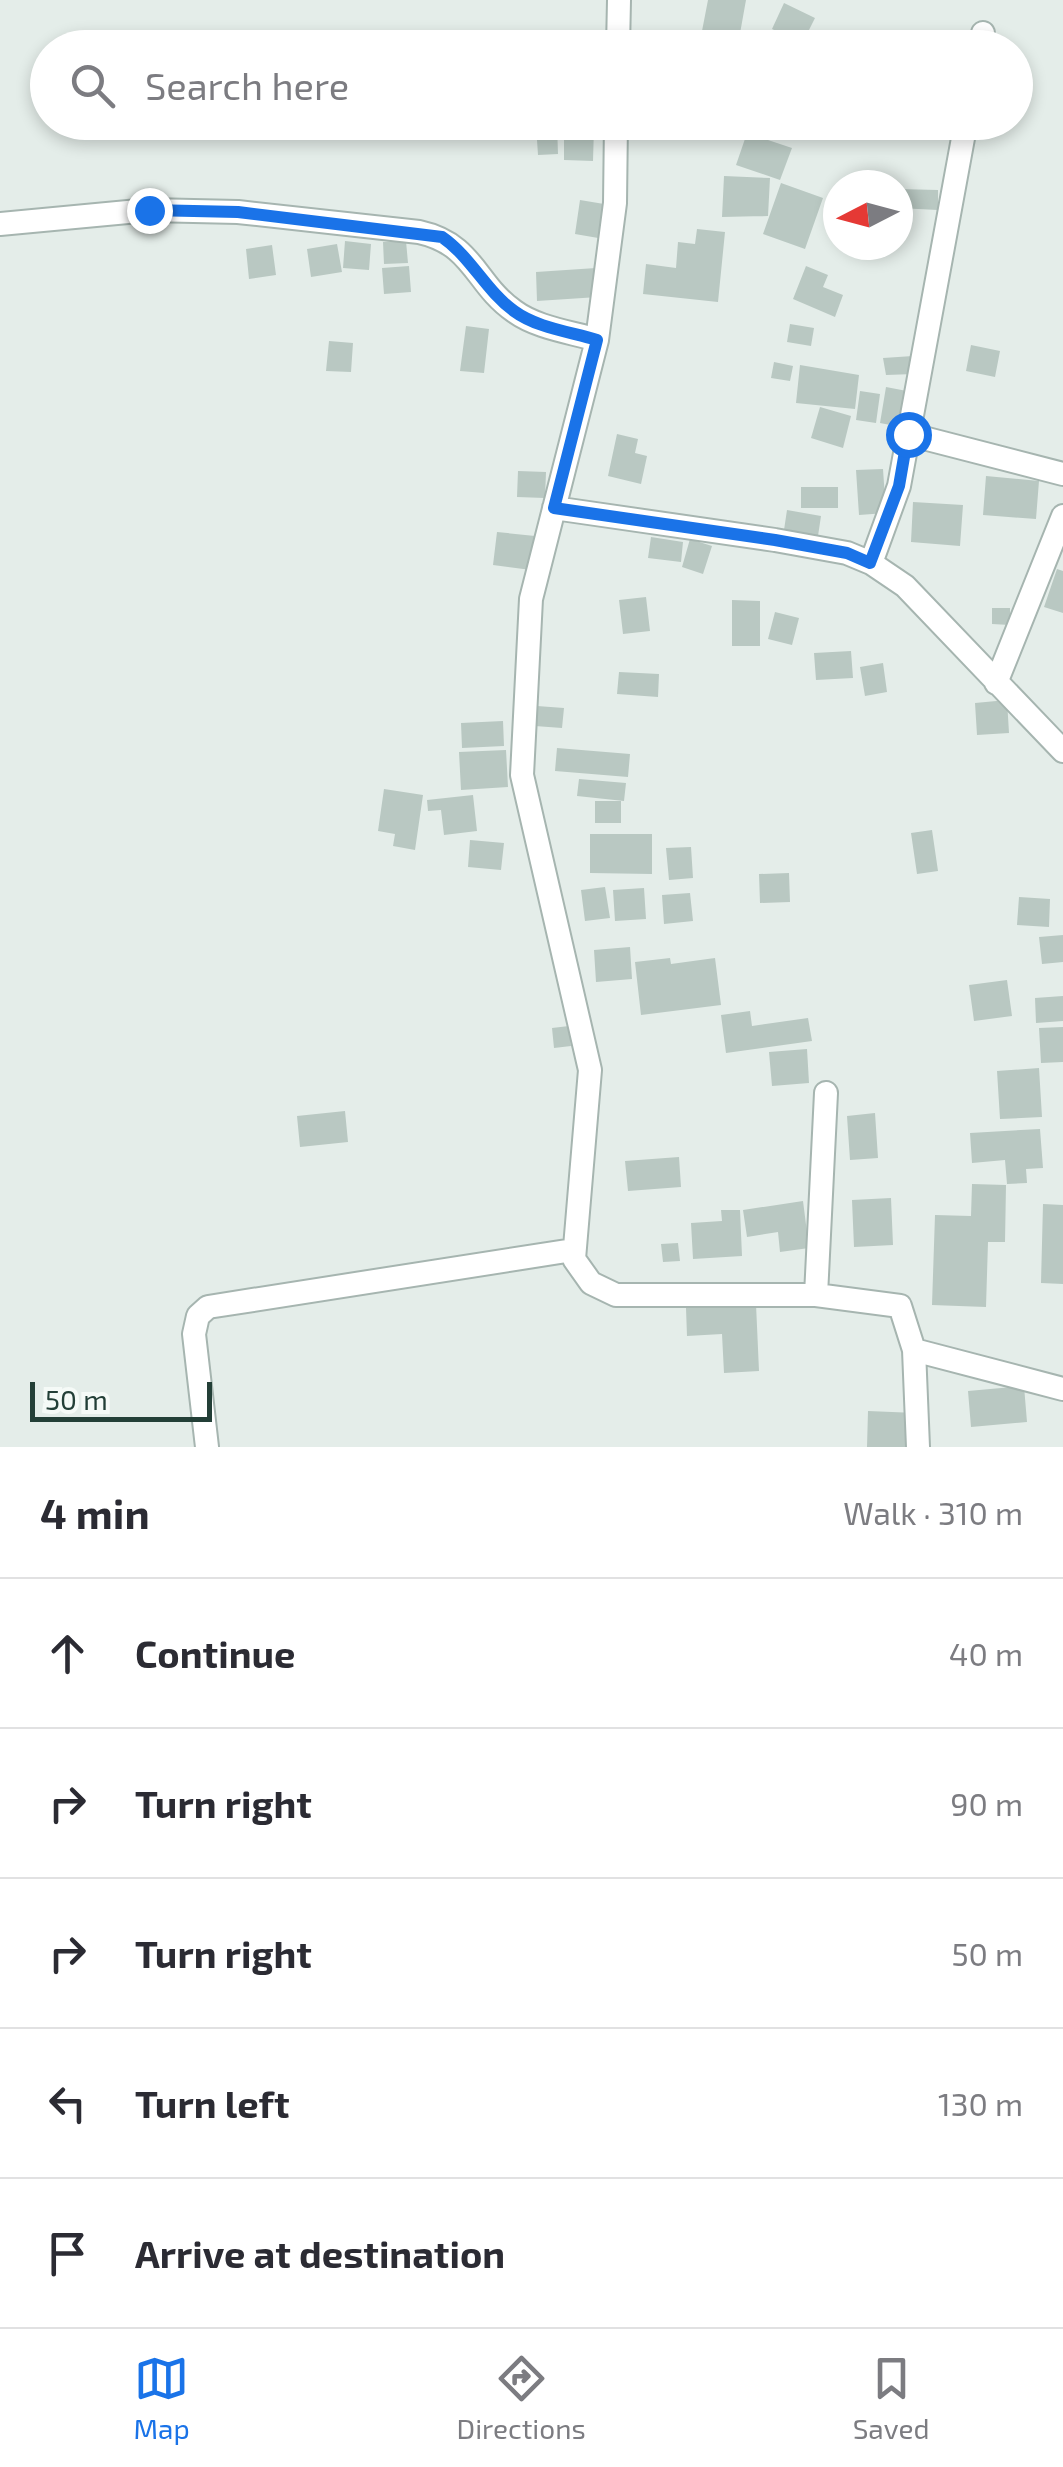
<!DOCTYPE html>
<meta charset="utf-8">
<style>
body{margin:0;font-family:"Exo 2",sans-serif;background:#f7f7f7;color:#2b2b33}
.compass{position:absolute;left:823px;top:170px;width:90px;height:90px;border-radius:50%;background:#fff;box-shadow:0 5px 15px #0003;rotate:264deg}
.scale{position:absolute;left:30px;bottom:25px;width:182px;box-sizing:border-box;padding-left:10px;border:5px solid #233f37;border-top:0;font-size:28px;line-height:35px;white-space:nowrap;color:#233f37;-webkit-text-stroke:8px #f5faf7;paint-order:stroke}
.stop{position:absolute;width:30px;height:30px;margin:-22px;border:8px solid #1a73e8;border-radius:50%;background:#fff}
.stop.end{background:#1a73e8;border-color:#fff;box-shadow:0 2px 10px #0008}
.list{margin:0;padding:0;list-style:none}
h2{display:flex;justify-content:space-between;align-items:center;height:130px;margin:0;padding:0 40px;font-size:42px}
h2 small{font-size:32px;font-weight:400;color:#7c7c81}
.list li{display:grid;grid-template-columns:65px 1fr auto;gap:30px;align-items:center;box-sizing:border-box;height:150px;padding:0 40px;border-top:2px solid #e1e1e2}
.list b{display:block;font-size:38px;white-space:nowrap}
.list em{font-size:32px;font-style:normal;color:#7c7c81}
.icon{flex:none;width:55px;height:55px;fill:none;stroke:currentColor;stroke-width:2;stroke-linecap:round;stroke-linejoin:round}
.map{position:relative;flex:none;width:1063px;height:1447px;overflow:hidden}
.search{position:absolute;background:#fff;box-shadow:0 5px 15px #0003;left:30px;right:30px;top:30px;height:110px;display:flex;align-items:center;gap:25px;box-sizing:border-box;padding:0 35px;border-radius:55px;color:#7c7c81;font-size:38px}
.sheet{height:880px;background:#fff}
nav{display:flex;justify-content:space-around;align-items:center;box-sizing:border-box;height:140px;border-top:2px solid #e1e1e2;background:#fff;font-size:28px;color:#7c7c81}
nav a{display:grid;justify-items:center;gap:5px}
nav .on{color:#1a73e8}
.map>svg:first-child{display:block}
.building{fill:#b9c8c2}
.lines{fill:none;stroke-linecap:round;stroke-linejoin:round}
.street-casing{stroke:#a6b5b0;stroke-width:26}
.street{stroke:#fff;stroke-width:22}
.route{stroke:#1a73e8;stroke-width:12}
</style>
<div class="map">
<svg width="1063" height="1447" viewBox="0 0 1063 1447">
<rect width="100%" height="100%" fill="#e4ede9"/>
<path class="building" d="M708,0h38l-7,39 -37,-8z
M784,3l31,15 -13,26 -30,-15z
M735,122h67l-1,11z
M557,124l1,30 -20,1 -2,-30z
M564,127h30l-1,34 -29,-1z
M747,133l45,15 -12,32 -44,-15z
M724,176l46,2 -2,38 -46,1z
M781,183l42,15 -18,51 -42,-15z
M898,189l40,1v20l-40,-2z
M580,200l30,5 -6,34 -29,-5z
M697,229l28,3 -7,70 -75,-8 3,-30 30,4 2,-26 17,2z
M345,241l26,3 -2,26 -26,-2z
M406,241l2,22 -24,1 -1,-22z
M337,244l5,28 -31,5 -4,-28z
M272,245l4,30 -27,4 -3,-30z
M409,266l2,26 -27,2 -2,-26z
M806,266l22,9 -5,12 20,8 -8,22 -42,-18z
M596,268l2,29 -61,4 -1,-29z
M790,324l24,4 -3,18 -24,-4z
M466,326l23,3 -5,44 -24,-2z
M329,341l24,2 -2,29 -25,-1z
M971,345l29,6 -5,26 -29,-6z
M913,356l1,18 -28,1 -3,-17z
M774,362l19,4 -3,15 -19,-3z
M800,365l59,10 -4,34 -59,-6z
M886,387l26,5 -6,36 -26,-5z
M860,391l20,3 -4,29 -20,-3z
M820,407l31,9 -8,32 -32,-10z
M617,434l21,5 -3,14 12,3 -6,28 -33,-8z
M883,469l3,44 -27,2 -3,-45z
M518,471l28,1 -1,26 -28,-1z
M986,476l53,5 -3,38 -53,-4z
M801,487h37v21h-37z
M913,502l50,3 -3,41 -49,-4z
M787,510l34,6 -3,20 -34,-6z
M497,532l38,4 -4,34 -38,-5z
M651,537l32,5 -2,20 -33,-4z
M690,539l22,7 -9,28 -21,-7z
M1057,569l6,2v42l-19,-6z
M646,597l4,34 -27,3 -4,-34z
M732,600l28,1v45h-28z
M992,608h18v5h18l-18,12 -18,-1z
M775,612l24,6 -7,27 -24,-6z
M851,651l2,27 -37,2 -2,-27z
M883,663l4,29 -22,4 -5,-29z
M619,672l40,2 -1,23 -41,-3z
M1007,700l2,33 -32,2 -2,-32z
M537,706l27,2 -2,20 -27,-2z
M503,721l1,25 -42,2 -1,-25z
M557,748l73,6 -2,23 -73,-6z
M506,750l2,37 -47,3 -2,-38z
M579,779l47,4 -2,18 -47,-5z
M384,789l39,6 -8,55 -22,-4 2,-12 -17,-3z
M473,795l4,36 -33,4 -3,-25 -13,1 -1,-11z
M595,801h26v22h-26z
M932,830l6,41 -21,3 -6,-41z
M590,834h62v40l-62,-1z
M470,840l34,3 -3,27 -33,-3z
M691,847l2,31 -24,2 -3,-32z
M789,873l1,29 -30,1 -1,-29z
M605,887l5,31 -25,3 -4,-31z
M644,888l2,31 -31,2 -2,-31z
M690,893l3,28 -29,3 -2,-29z
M1019,897l31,2 -1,28 -32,-2z
M1063,935v27l-21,2 -3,-27z
M630,947l2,32 -36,3 -2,-32z
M670,958l1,6 44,-6 6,47 -80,10 -6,-53z
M1007,980l5,36 -38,5 -5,-36z
M1063,996v25l-27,2 -1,-25z
M750,1011l2,15 56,-8 4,23 -86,12 -5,-38z
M569,1026l2,20 -17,2 -2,-20z
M1063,1027v35l-22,1 -2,-35z
M807,1049l2,34 -37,3 -3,-34z
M1039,1068l3,49 -42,2 -3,-48z
M345,1111l3,31 -48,5 -3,-31z
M875,1113l3,45 -28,2 -3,-44z
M1040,1129l3,39 -17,1 1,14 -20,1 -2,-24 -33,3 -2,-30z
M679,1157l2,30 -53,4 -3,-30z
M972,1184l34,1 -1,57h-17l-2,65 -54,-2 3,-90 36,1z
M891,1198l2,47 -39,2 -2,-47z
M803,1201l6,47 -29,4 -2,-20 -31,5 -4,-27z
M1043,1204l20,1v79l-22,-1z
M721,1210h19l2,46 -49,3 -2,-36 31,-2z
M678,1243l2,18 -17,1 -2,-18z
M756,1304l3,67 -35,2 -2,-39 -35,2 -1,-28z
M1024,1386l3,36 -56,5 -3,-36z
M868,1411l48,2 -1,34h-48z"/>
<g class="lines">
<defs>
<path id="street" d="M618,48l1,-48
M980,48l3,-15
M616,122l-1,81 -18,137 -66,259 -9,176 68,295 -16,189 17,24 25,12h200l84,11 14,44 4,97
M0,224l149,-14 89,2 181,20c55,12 56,52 95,79 23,17 57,21 83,29
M908,434l155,40
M554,508l221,32 72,13 24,10 34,23 158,165
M871,563l28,-77 67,-364
M996,683l67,-167
M816,1295l10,-202
M914,1350l149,39
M207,1447l-13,-113 4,-18 10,-9 365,-57"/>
</defs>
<use href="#street" class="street-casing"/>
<use href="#street" class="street"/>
</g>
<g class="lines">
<path class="route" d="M149,210l89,2 204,25c29,20 44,54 72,74 23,17 57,21 83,29l-43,168 221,32 72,13 23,10 29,-77 9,-52"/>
</g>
</svg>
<svg class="compass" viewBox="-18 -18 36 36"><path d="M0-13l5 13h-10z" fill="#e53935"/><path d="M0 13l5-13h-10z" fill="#7c7c81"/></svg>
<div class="scale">50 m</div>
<div class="stop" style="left:908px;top:434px"></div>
<div class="stop end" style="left:149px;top:210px"></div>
<div class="search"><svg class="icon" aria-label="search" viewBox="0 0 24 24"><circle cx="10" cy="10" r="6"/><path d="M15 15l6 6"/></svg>Search here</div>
</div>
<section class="sheet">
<h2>4 min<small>Walk · 310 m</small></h2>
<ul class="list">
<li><svg class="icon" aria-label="ahead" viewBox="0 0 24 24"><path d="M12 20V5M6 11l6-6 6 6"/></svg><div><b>Continue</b></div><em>40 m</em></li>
<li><svg class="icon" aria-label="right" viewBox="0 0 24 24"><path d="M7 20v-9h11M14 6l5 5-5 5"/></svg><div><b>Turn right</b></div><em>90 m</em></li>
<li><svg class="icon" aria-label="right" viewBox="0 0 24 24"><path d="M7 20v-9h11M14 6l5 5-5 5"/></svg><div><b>Turn right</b></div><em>50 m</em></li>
<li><svg class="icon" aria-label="left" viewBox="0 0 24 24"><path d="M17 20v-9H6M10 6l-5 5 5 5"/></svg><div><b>Turn left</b></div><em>130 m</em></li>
<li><svg class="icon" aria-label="arrive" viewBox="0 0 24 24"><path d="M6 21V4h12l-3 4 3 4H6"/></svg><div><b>Arrive at destination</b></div></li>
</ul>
</section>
<nav>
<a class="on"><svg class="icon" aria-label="map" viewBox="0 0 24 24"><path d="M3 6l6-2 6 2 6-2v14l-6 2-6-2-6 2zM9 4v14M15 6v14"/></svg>Map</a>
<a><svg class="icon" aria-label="directions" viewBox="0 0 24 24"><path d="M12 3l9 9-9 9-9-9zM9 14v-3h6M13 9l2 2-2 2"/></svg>Directions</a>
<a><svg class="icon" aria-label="saved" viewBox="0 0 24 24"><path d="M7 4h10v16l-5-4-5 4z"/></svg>Saved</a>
</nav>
